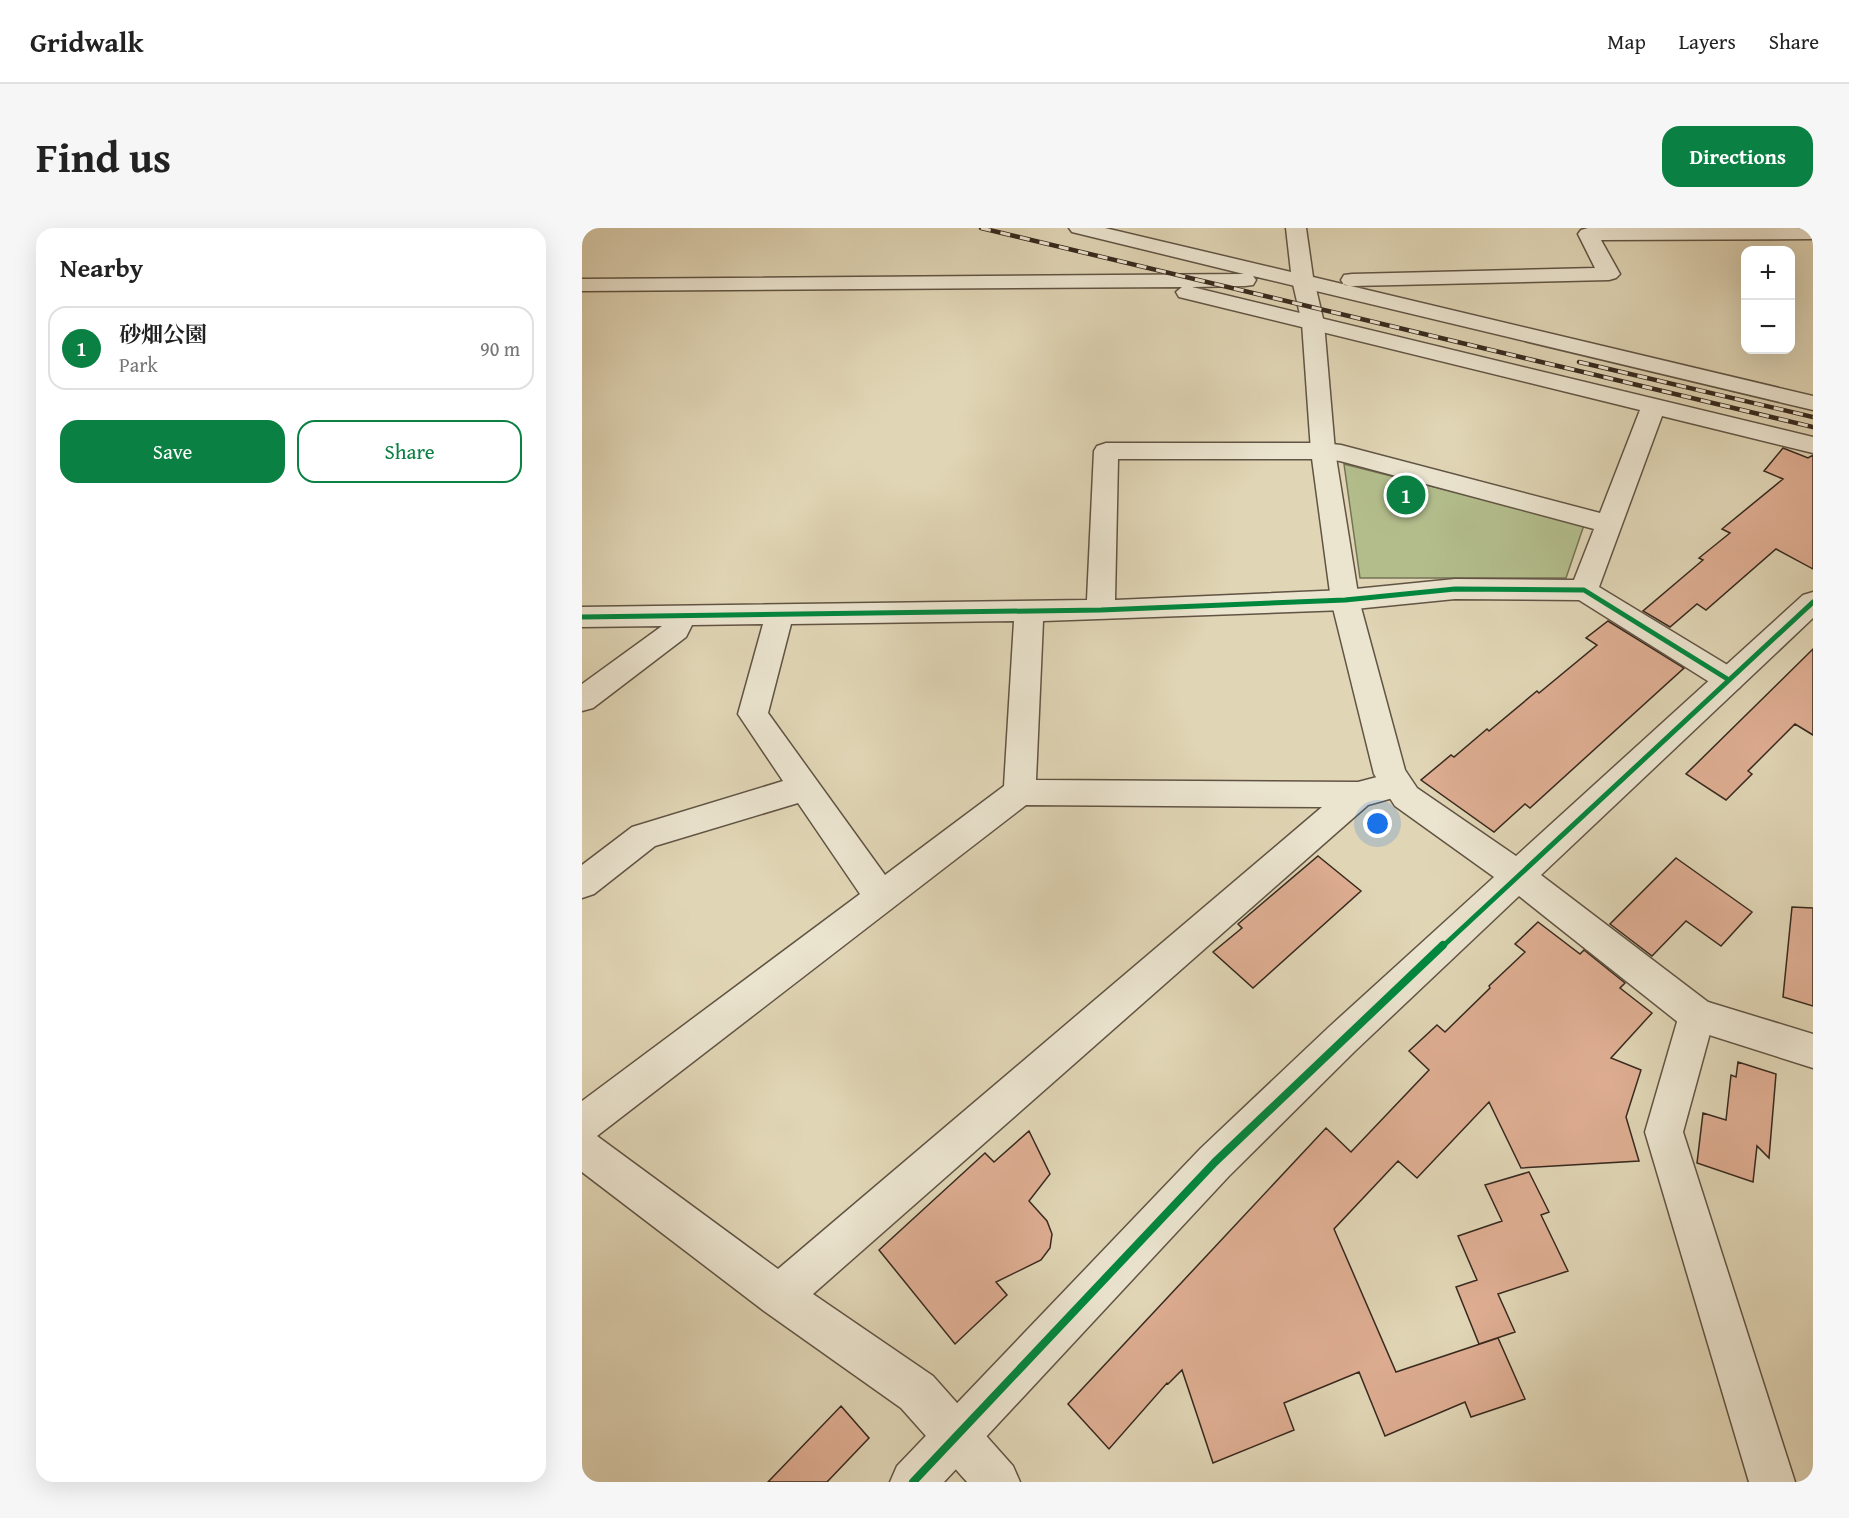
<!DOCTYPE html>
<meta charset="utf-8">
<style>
body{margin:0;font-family:"Gentium Book Plus","Noto Serif JP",serif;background:#f6f6f6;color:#222}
.controls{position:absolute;right:18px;top:18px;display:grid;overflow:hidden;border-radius:12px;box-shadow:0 6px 24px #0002}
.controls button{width:54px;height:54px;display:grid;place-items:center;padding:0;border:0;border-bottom:2px solid #e0e0e0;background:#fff;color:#222;font:30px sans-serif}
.you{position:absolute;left:796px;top:596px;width:21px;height:21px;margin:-15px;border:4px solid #fff;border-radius:50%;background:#1a73e8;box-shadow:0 0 0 9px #1a73e833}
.badge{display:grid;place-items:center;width:39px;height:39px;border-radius:50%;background:#0b8043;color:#fff;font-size:20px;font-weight:700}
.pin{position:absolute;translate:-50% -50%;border:3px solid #fff;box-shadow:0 2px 6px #0006}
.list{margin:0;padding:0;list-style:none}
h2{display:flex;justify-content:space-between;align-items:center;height:78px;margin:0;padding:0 24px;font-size:26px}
h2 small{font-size:20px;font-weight:400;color:#767676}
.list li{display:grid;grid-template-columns:39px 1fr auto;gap:18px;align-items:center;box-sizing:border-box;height:84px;margin:0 12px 12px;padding:0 12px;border:2px solid #e0e0e0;border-radius:18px}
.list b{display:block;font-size:22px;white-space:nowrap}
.list p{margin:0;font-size:20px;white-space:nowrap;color:#767676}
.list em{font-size:20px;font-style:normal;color:#767676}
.actions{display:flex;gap:12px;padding:18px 24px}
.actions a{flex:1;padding:14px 0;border:2px solid #0b8043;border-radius:18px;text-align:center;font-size:21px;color:#0b8043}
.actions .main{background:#0b8043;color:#fff}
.map{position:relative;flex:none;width:1231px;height:1254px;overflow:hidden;border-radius:18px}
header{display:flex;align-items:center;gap:36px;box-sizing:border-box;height:84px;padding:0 30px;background:#fff;border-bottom:2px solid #e0e0e0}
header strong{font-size:28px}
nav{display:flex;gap:33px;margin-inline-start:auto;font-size:21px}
.intro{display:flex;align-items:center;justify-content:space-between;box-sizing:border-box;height:144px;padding:0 36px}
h1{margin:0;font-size:42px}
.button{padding:15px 27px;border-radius:18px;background:#0b8043;color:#fff;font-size:21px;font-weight:700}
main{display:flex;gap:36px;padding:0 36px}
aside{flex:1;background:#fff;border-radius:18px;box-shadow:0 6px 24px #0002}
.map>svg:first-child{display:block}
.green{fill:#b3bd8c;stroke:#757355;stroke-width:1.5}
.building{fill:#dead92;stroke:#37291e;stroke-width:1.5}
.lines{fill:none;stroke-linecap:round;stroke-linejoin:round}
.minor-casing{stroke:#615444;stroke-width:3}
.tertiary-casing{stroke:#615444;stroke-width:3}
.minor{fill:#ebe4cf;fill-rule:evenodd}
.tertiary{fill:#ebe4cf;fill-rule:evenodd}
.rail-casing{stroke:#37291e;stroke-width:4.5}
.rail{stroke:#ebe4cf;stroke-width:3;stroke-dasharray:10;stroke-linecap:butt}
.cycleway-far1-casing{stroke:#ebe4cf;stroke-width:9}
.cycleway-casing{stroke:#ebe4cf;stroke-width:11}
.cycleway-far1{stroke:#00873e;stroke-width:5}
.cycleway{stroke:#00873e;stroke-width:8}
</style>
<header>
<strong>Gridwalk</strong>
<nav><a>Map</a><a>Layers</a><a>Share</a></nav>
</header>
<div class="intro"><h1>Find us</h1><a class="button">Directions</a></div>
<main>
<aside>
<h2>Nearby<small></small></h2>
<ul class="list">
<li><span class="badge">1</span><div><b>砂畑公園</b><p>Park</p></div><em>90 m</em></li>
</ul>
<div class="actions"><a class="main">Save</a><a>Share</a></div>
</aside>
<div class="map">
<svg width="1231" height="1254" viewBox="0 0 1231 1254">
<rect width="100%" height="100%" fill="#e0d5b5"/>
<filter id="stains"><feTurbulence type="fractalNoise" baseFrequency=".00333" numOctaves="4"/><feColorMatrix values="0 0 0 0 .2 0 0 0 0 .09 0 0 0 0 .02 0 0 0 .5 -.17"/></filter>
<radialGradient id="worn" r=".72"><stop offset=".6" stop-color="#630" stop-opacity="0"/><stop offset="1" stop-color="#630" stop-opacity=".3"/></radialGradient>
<path class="green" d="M762,236l240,61 -18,53h-206z"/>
<path class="building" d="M1201,220l25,10 5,-3v114l-37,-20 -70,61 -9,-6 -27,23 -27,-16 60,-51 -4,-2 31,-25 -8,-4 61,-50 -19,-8z
M1026,393l76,47 -154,140 -5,-4 -31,28 -73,-52 30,-25 3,2 33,-28 2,2 48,-40 2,2 58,-48 -11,-7z
M1231,421v86l-18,-11 -47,47 4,3 -26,26 -40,-26z
M736,628l43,35 -108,97 -40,-36 29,-24 -4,-4z
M1094,630l76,54 -31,34 -35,-25 -34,35 -42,-32z
M1210,679l21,1v98l-30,-9z
M956,694l42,32 4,-4 41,33 -5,5 32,25 -41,45 30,12 -15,47 13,44 -118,7 -32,-66 -72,76 -19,-17 -64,68 62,143 102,-34 27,61 -54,18 -6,-15 -80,34 -26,-64 -75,31 10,27 -81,33 -31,-93 -14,14 -1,-1 -58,66 -41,-45 258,-276 25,24 78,-82 -20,-19 28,-26 8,7 45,-44 -1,-2 36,-34 -10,-8z
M1156,834l38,12 -7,84 -12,-12 -4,36 -56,-19 6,-50 23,7 5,-45 5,2z
M447,903l21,43 -21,27 18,20 5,13 -2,14 -9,12 -45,22 11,13 -52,49 -76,-94 106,-97 9,9z
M947,944l20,40 -8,3 27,56 -70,23 17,38 -36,12 -23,-57 21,-7 -19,-44 44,-15 -17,-36z
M259,1178l28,32 -42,44h-59z"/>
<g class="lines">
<defs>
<path id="minor" d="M487,0h36l186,44 -5,-44h20l7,49 500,119v14l-560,-134 3,4 -3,5 -8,1 -53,1 621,150v16l-151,-37 -63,171 140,85 5,8 -5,8 -10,3 -10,-3 -140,-88 -124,-1 -110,11 -302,11 -7,159 322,2 38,-10 11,4 5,9 -5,9 -39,11 -555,489 120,82 80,90 7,16h-53l-66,-74 -137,-97 -182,-139v-71l278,-207 -62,-91 -143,43 -61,48 -12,4v-33l50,-38 151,-46 -45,-67 25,-90 -71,1 -6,12 -93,71 -11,3v-27l80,-58 -80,1v-20l505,-7 7,-149 3,-5 9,-3h217l18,2 259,68 40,-103 -461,-113 -3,-5 6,-5 -600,4v-12l662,-5 -172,-42zM536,231h205l17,2 254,68 -20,51 -119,-1 -110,11 -230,10zM432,393l-10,165 -119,89 -117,-162 23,-89zM444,577l296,2 -544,462 -181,-133z
M1006,0h225v11l-212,1 19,34 -4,4 -7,2 -257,6 -8,-1 -3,-5 3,-5 8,-1 243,-6 -17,-34 3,-4z
M1115,770l13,5 5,12 -32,117 112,350h-46l-104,-350 34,-117 5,-12z"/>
<path id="tertiary" d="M721,46l8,1 3,5 10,43 11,128 24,149 46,170 12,18 99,68 287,-261 10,-3v26l-272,257 167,127 105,32v34l-129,-41 -165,-131 -164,155 -126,125 -285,306h-54l7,-16 304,-318 128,-121 165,-150 -99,-71 -21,-32 -43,-174 -20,-149 -9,-128 -10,-43 3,-5z"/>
</defs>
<use href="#minor" class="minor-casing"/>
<use href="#tertiary" class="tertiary-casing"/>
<use href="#minor" class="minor"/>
<use href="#tertiary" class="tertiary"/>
<defs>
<path id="rail" d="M399,0l832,199
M997,134l234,55"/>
</defs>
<use href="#rail" class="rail-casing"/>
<use href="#rail" class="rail"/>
<defs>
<path id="cycleway-far1" d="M0,389l519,-7 244,-10 110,-11 129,1 145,90
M860,719l371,-345"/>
<path id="cycleway" d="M331,1254l302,-320 228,-217"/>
</defs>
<use href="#cycleway-far1" class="cycleway-far1-casing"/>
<use href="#cycleway" class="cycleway-casing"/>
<use href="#cycleway-far1" class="cycleway-far1"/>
<use href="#cycleway" class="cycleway"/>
</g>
<rect width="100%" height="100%" filter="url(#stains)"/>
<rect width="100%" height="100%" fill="url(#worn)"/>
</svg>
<div class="controls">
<button>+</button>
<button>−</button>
</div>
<div class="you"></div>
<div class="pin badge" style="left:824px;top:267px">1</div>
</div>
</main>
